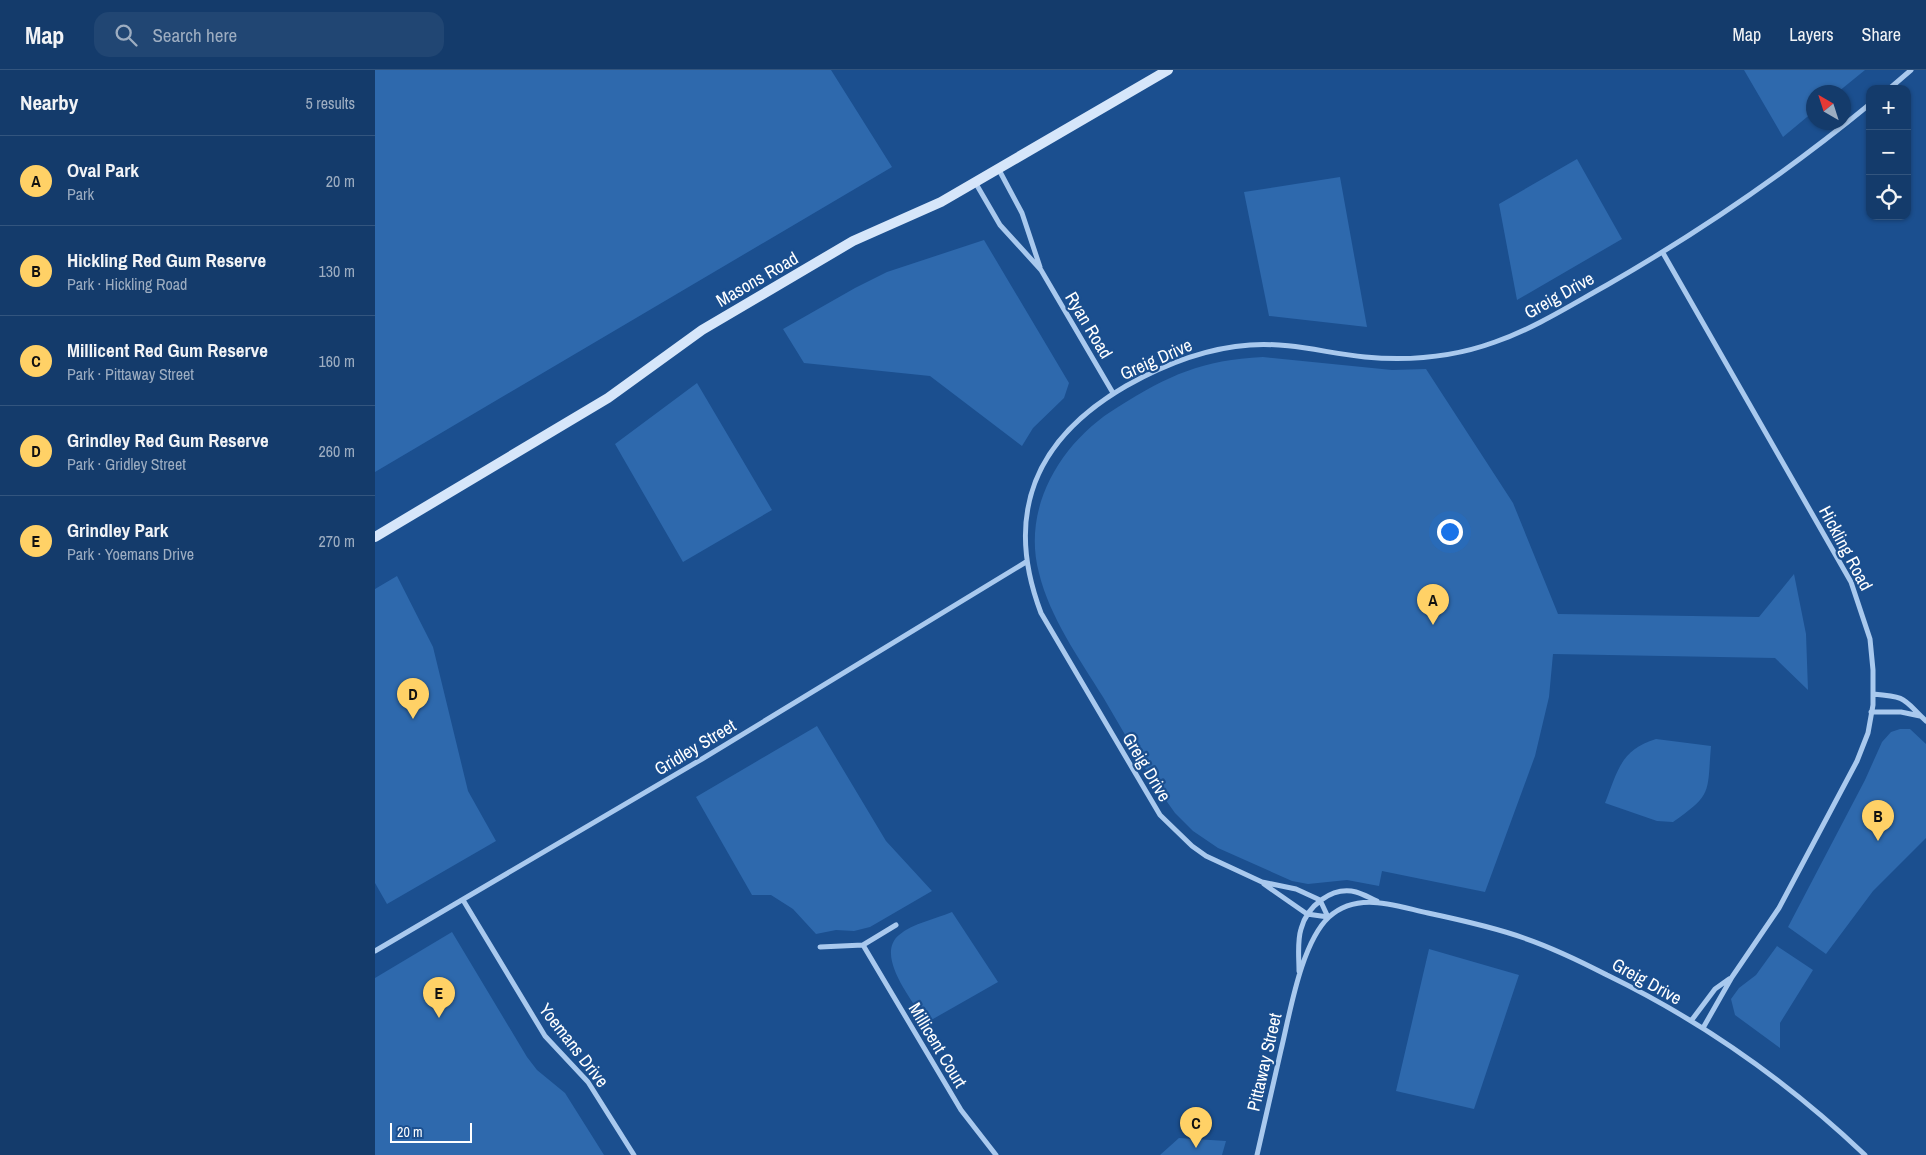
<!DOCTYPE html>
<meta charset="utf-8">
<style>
body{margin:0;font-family:"Archivo Narrow",sans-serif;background:#214673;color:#f1f3f6}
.controls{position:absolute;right:15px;top:15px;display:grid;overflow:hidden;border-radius:10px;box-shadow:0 1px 4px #0004}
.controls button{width:45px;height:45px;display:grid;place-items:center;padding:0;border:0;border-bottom:1px solid #33557e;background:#143b6b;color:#f1f3f6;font:25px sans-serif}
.compass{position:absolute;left:1431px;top:15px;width:45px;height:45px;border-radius:50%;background:#143b6b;box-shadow:0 1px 4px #0004;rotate:321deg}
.scale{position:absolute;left:15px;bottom:12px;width:82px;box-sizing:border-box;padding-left:5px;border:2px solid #fff;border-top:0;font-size:14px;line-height:18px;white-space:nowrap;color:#fff;-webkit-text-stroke:4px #1b4f8f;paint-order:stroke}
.you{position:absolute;left:1074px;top:461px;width:18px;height:18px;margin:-12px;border:4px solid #fff;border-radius:50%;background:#1a73e8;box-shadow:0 0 0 8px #1a73e833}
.badge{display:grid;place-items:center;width:32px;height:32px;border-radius:50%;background:#ffd166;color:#111;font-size:16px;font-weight:700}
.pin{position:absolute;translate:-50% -41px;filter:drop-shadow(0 1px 2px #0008)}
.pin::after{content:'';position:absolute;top:26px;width:18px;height:15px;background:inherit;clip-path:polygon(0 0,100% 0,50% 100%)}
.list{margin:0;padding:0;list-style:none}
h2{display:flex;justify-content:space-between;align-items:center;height:65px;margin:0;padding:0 20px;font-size:21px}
h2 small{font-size:16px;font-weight:400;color:#9dadc1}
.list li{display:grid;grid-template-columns:32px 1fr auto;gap:15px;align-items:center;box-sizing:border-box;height:90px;padding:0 20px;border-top:1px solid #33557e}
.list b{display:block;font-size:19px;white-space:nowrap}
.list p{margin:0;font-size:16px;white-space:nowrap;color:#9dadc1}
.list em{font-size:16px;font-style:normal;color:#9dadc1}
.icon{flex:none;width:28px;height:28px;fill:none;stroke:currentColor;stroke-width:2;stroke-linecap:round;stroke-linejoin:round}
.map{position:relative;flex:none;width:1551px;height:1085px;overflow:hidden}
header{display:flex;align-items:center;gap:30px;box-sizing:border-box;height:70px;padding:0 25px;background:#143b6b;border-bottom:1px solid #33557e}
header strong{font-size:24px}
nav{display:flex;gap:28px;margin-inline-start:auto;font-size:18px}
.search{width:350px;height:45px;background:#214673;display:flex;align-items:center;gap:12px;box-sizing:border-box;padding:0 18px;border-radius:15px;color:#9dadc1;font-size:19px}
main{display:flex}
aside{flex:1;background:#143b6b}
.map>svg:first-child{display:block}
.green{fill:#2e69ad}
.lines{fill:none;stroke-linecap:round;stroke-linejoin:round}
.street{stroke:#a9c9ee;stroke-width:5}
.secondary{stroke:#d6e6fa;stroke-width:10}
.labels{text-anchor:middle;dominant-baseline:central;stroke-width:4.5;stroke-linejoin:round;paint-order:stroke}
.street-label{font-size:18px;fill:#fff;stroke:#1b4f8f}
</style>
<header>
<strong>Map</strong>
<div class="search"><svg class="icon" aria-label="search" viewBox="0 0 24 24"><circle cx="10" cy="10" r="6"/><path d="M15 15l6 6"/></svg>Search here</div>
<nav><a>Map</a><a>Layers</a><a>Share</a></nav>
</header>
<main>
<aside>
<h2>Nearby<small>5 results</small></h2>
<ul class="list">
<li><span class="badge">A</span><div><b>Oval Park</b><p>Park</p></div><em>20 m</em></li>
<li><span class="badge">B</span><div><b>Hickling Red Gum Reserve</b><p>Park · Hickling Road</p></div><em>130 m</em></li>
<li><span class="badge">C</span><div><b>Millicent Red Gum Reserve</b><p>Park · Pittaway Street</p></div><em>160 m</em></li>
<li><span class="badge">D</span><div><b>Grindley Red Gum Reserve</b><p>Park · Gridley Street</p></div><em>260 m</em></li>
<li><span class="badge">E</span><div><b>Grindley Park</b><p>Park · Yoemans Drive</p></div><em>270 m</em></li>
</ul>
</aside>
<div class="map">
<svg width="1551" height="1085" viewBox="0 0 1551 1085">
<rect width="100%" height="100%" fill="#1b4f8f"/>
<path class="green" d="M0,0h456l61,97 -517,305z
M1369,0h121l-27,22h-25v20l-30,25z
M1202,89l45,80 -105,61 -18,-96z
M965,107l27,150 -98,-11 -25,-124z
M609,170l85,143 -5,15 -31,30 -11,18 -92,-70 -126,-13 -21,-34 72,-41 32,-16z
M888,287l129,13 34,-1 87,134 45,111 201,3 35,-43 12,60 2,56 -33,-32 -222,-4 -4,43 -14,59 -50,136 -103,-21 -3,15 -32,-6 -39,4 -16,-3 -74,-33 -25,-17 -18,-18c-27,-37 -49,-77 -72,-116 -24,-39 -53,-79 -64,-124 -18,-67 24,-133 79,-166 51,-32 84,-47 145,-50z
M322,313l75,127 -89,52 -68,-118z
M22,506l36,71 35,144 28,50 -109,63 -12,-21v-294z
M442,656l69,115 46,50 -62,36 -16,4 -18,-1 -20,4 -23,-25 -22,-14h-19l-56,-98z
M1525,659h10l16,15v94l-53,53 -47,63 -38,-27 77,-147 17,-38 9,-10z
M1281,669l55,7c-4,47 2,48 -38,76l-16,-1 -52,-18c13,-32 15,-53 51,-64z
M577,842l46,70 -72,41c-12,-21 -52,-67 -27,-88 14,-12 37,-16 53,-23z
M77,862l75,125 10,13 28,23 39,62h-229v-177z
M1402,876l36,24 -33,53v25l-45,-33 -4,-16 8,-11 17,-13z
M1054,879l90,26 -45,134 -78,-18z
M804,1068l47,3 -4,14h-62z"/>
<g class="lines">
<path class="street" d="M1514,19l22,-19
M623,98l24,45 18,54
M600,112l25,43 41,45 72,123
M1288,183l188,329 19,57 3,31v35l-5,28 -11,28 -78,147 -47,69 -29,51
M1498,624c35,3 29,4 53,27
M1496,642h30l19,4
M889,814l43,30 21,3
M88,830l82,136 43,46 46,73
M953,847l-8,-17 -24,-11 -34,-7 -56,-26 -14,-10 -32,-31 -13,-22 -106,-180c-38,-100 -5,-175 85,-227 39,-22 79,-38 124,-41 39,-3 76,8 115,12 43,4 89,0 130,-15 40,-14 76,-37 112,-57 94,-54 179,-112 263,-181
M488,875l98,165 35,45
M445,877l43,-2 33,-20
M0,881l327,-192 324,-197
M924,901c0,-14 -2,-29 2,-42 6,-23 31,-43 55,-37 7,2 14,6 21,9
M1316,951l24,-32 14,-10
M882,1085c8,-35 16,-70 24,-105 9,-37 20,-107 48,-133 29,-26 66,-11 99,-4 33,7 65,14 96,25 29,10 56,23 83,37 97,47 180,106 258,180"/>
<path class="secondary" d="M0,467l233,-139 94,-68 151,-89 88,-39 227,-132"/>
</g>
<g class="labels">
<g class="street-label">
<text transform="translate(382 209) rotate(-30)">Masons Road</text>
<text transform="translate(1184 225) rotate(-29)">Greig Drive</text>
<text transform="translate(714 255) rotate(59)">Ryan Road</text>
<text transform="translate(781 289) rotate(-24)">Greig Drive</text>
<text transform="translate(1471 478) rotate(62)">Hickling Road</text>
<text transform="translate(320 677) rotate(-31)">Gridley Street</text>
<text transform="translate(772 697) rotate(59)">Greig Drive</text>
<text transform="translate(1272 911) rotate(29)">Greig Drive</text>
<text transform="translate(199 975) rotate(52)">Yoemans Drive</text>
<text transform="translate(563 975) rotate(59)">Millicent Court</text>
<text transform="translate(889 992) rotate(-77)">Pittaway Street</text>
</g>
</g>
</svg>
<div class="controls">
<button>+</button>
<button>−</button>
<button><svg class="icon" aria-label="locate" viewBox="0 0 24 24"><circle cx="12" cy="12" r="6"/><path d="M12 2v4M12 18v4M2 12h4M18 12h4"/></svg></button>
</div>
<svg class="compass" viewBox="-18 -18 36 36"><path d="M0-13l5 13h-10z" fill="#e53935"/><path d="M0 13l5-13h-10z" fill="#9dadc1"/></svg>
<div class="scale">20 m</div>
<div class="you"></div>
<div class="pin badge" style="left:1058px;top:555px">A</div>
<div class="pin badge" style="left:1503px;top:771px">B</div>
<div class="pin badge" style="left:821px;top:1078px">C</div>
<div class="pin badge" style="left:38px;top:649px">D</div>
<div class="pin badge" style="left:64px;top:948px">E</div>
</div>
</main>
